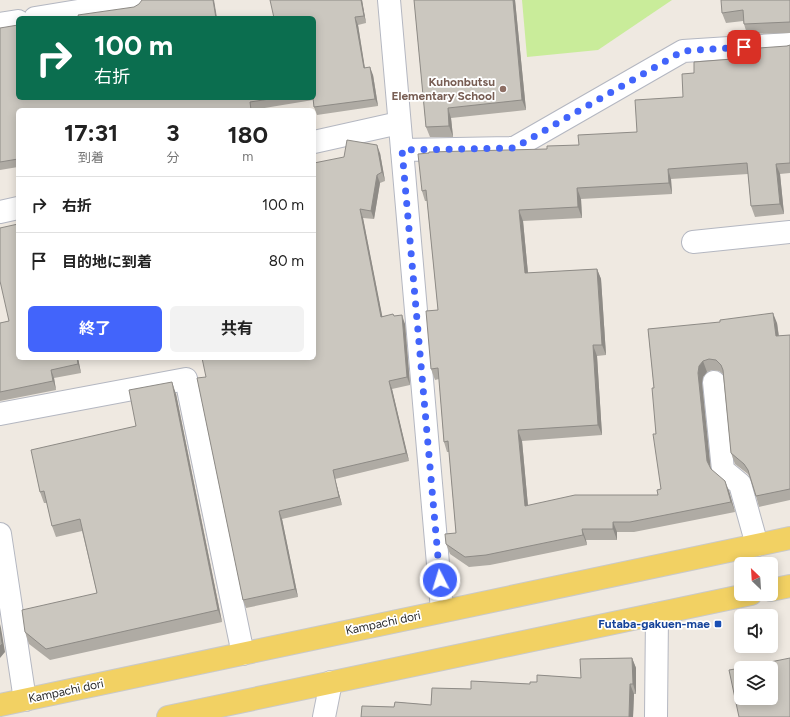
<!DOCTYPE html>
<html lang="ja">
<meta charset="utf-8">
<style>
body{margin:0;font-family:Figtree,"Noto Sans JP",sans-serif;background:#f2f2f2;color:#222;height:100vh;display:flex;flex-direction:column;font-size:15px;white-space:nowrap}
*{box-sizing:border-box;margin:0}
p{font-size:13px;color:#767676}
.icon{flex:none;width:22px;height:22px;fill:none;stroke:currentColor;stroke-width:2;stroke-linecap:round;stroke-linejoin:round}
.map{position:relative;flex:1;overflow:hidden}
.sheet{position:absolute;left:16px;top:108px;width:300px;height:252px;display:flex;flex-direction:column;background:#fff;border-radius:6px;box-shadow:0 2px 10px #0003}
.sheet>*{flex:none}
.guide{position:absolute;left:16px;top:16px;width:300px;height:84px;border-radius:6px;box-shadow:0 2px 10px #0003;background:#0b6e4f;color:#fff;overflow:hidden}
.needle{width:26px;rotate:335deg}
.tools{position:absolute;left:734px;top:557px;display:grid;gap:8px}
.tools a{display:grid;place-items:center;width:44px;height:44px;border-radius:6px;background:#fff;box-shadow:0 2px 10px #0003;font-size:20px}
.pin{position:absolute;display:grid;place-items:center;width:34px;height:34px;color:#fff;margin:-17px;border-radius:8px;box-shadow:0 2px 6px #0006}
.me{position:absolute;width:44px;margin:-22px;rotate:355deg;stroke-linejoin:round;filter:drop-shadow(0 0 3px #0008)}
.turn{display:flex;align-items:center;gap:14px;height:84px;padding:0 12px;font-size:18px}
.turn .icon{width:52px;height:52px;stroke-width:2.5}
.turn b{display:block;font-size:28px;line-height:34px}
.eta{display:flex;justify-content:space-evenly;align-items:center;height:68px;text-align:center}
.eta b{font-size:24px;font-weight:700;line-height:28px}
.action{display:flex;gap:8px;margin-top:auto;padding:8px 12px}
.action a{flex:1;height:46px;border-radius:6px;background:#4264fb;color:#fff;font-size:16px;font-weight:700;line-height:46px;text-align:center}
.action a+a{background:#f2f2f2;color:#222}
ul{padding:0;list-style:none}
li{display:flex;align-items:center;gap:12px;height:56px;padding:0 12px;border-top:1px solid #e0e0e0}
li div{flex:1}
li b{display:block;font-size:15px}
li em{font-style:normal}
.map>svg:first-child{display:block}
.pitch{fill:#c9ec9a}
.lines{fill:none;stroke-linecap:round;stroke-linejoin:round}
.minor-casing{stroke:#b4b7c1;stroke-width:24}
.major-casing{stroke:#c9c9c9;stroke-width:24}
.minor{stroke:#fff;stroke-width:22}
.major{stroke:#f2d163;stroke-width:22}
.wall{fill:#afaba4}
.shaded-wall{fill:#8e8b86}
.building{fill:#cbc7bf;stroke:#8e8b86}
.route{stroke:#4264fb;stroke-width:7;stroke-dasharray:0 12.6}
.education-dot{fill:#8d6e63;stroke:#fff;stroke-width:1.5}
.transit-dot{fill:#1a4fb4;stroke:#fff;stroke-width:1.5}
.labels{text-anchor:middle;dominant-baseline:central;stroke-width:3.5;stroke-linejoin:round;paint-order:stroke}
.education-label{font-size:12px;font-weight:bold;fill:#785e54;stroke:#fff;text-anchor:end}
.street-label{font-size:12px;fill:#2e2e2e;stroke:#fff}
.transit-label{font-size:12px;font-weight:bold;fill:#164399;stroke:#fff;text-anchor:end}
</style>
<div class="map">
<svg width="790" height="717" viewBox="0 0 790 717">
<rect width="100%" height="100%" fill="#efe9e1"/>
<path class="pitch" d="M 522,0 L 672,0 L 598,50 L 527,57 Z"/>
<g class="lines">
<defs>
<g id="minor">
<path d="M 389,0 L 442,610"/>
<path d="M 35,18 L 134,2 L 134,0"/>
<path d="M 0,24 L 18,21"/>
<path d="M 314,142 L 399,123"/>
<path d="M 402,150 L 514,148 L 683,51 L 790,44"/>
<path d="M 0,212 L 18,208"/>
<path d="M 693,242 L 790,232"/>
<path d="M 714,382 L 723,470 L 740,484 L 757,545"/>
<path d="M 0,414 L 186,379 L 243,654"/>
<path d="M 0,534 L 25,700"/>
<path d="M 324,717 L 331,682"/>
<path d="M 656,717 L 657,614"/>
</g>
<g id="major">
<path d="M 771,590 L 790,586"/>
<path d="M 0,705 L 790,538"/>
<path d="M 168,717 L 751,594"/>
</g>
</defs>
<use href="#minor" class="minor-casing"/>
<use href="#major" class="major-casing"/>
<use href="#minor" class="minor"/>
<use href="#major" class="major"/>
</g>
<g class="wall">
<path d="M 270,0 L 362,0 L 366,23 L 358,25 L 365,68 L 373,75 L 378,106 L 317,115 L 314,107 L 313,100 L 252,110 L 18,110 L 18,167 L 0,170 L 0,28 L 18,98 L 314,98 L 314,18 Z"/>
<path d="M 414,0 L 515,0 L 526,110 L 451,118 L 453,137 L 430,137 L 426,127 Z"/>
<path d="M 790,0 L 790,33 L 747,34 L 744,24 L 743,21 L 726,23 L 722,13 Z"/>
<path d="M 790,45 L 790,173 L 780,174 L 784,214 L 755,217 L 751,206 L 748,174 L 671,179 L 672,194 L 581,199 L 582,218 L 523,221 L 528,273 L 597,269 L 601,279 L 606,355 L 597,356 L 602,435 L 522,441 L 528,506 L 658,495 L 661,489 L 656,434 L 654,388 L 648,329 L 777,323 L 779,336 L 790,335 L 790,500 L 759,507 L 756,496 L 750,478 L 748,474 L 735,464 L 731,453 L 723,374 L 719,371 L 712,370 L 707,372 L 703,377 L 702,383 L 710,467 L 729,491 L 735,512 L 634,532 L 617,532 L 617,540 L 586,540 L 587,545 L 490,565 L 469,567 L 450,554 L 446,544 L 456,533 L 449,452 L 447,452 L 444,442 L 439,379 L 435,380 L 431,369 L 438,310 L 427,201 L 425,201 L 422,191 L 547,149 L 579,145 L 637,132 L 683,97 L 694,73 Z"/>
<path d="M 380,153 L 385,181 L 380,183 L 374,219 L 363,218 L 382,316 L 394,316 L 405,324 L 410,385 L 392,389 L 409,461 L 335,479 L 342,505 L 282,519 L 298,597 L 246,608 L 243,600 L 206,377 L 314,163 Z"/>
<path d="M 9,321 L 18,358 L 78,358 L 81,373 L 54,378 L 56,390 L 0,401 L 0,323 Z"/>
<path d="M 176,394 L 222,622 L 50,660 L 29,644 L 25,632 L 97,593 L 82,531 L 56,537 L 52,526 L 47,503 L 44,503 L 40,492 L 136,426 Z"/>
<path d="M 632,658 L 636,668 L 636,694 L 634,694 L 633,717 L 361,717 L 362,706 L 394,707 L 395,702 L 431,705 L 432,688 L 471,689 L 471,681 L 530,684 L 530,682 L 537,682 L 537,675 L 581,678 L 580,659 Z"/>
</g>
<g class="shaded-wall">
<path d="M 213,0 L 214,0 L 217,18 L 216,18 Z"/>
<path d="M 361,0 L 362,0 L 366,23 L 364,16 Z"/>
<path d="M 513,0 L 515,0 L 526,110 L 522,100 Z"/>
<path d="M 355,17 L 358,25 L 366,76 L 364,68 Z"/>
<path d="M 370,67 L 373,75 L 378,106 L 375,99 Z"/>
<path d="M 448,108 L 451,118 L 453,137 L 449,126 Z"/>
<path d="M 377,145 L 380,153 L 385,181 L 382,172 Z"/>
<path d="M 776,164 L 780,174 L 784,214 L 780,204 Z"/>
<path d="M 668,169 L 671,179 L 672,194 L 669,183 Z"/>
<path d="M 377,175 L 380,183 L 374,219 L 371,211 Z"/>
<path d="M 577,188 L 581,199 L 582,218 L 578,207 Z"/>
<path d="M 360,209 L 363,218 L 384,325 L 381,317 Z"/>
<path d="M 519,210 L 523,221 L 529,284 L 525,273 Z"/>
<path d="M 597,269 L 601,279 L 606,355 L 602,345 Z"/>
<path d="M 773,313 L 777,323 L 780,347 L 776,336 Z"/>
<path d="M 402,315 L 405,324 L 410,385 L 407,377 Z"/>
<path d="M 593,345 L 597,356 L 602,435 L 598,425 Z"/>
<path d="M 77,358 L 78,358 L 81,373 L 78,364 Z"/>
<path d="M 703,361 L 707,372 L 703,377 L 702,383 L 711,471 L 707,461 L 698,373 L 699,366 Z"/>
<path d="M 51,370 L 54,378 L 56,390 L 53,381 Z"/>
<path d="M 389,381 L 392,389 L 409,461 L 406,453 Z"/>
<path d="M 172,382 L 176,394 L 222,622 L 218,610 Z"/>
<path d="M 518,430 L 522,441 L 529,517 L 525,506 Z"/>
<path d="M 333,470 L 335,479 L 342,505 L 339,497 Z"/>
<path d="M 725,481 L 729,491 L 735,512 L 731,502 Z"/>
<path d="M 279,511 L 282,519 L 298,597 L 295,589 Z"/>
<path d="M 613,522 L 617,532 L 617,540 L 613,529 Z"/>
<path d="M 582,529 L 586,540 L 587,545 L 583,535 Z"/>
<path d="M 0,624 L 1,628 L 5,652 L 0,658 Z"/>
<path d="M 632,658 L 636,668 L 636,694 L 633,684 Z"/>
<path d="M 630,684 L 634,694 L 633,717 L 629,717 Z"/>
</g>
<g class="building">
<path d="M 142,0 L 213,0 L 216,18 L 79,18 L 78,15 L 134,7 L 139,4 Z"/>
<path d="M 270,0 L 361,0 L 364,16 L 355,17 L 364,68 L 370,67 L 375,99 L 314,107 L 313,98 L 314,98 L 314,18 L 274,18 Z"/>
<path d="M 414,0 L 513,0 L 522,100 L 448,108 L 449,126 L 426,127 Z"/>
<path d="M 721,0 L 790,0 L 790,22 L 744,24 L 743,10 L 722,13 Z"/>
<path d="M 18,25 L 18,98 L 276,98 L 250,102 L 251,110 L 18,110 L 18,159 L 0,162 L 0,28 Z"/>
<path d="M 790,45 L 790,163 L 776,164 L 780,204 L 751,206 L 747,163 L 668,169 L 669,183 L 577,188 L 578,207 L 519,210 L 525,273 L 597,269 L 602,345 L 593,345 L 598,425 L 518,430 L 525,506 L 575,495 L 658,495 L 657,490 L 661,489 L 653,434 L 656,434 L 652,388 L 654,388 L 648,329 L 720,322 L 720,320 L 773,313 L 776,336 L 790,335 L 790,489 L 756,496 L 748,470 L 744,464 L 731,453 L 723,370 L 721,365 L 716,360 L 709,359 L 703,361 L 699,366 L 698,373 L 707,461 L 711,469 L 725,481 L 731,502 L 630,522 L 613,522 L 613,529 L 582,529 L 583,535 L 486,555 L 465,557 L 446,544 L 445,534 L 456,533 L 448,441 L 444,442 L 438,368 L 431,369 L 426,311 L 438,310 L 426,190 L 422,191 L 418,154 L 429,153 L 429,152 L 547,149 L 547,146 L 579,145 L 578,135 L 637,132 L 635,100 L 683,97 L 682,74 L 694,73 L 694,62 L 745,58 L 745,49 L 787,46 Z"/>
<path d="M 347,140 L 377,145 L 382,172 L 377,175 L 371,211 L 360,209 L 381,317 L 393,314 L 394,316 L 402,315 L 407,377 L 389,381 L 406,453 L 333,470 L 339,497 L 279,511 L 295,589 L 243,600 L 197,378 L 206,377 L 202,358 L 314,358 L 314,163 L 344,157 Z"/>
<path d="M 18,224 L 18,358 L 77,358 L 78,364 L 51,370 L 53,381 L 0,392 L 0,323 L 9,321 L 0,281 L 0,228 Z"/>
<path d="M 172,382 L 218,610 L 46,649 L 25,632 L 22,610 L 97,593 L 80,519 L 52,526 L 44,491 L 40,492 L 31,450 L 136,426 L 129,390 Z"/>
<path d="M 0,629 L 2,644 L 0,646 Z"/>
<path d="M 632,658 L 633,684 L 630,684 L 629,717 L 361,717 L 362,706 L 394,707 L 395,702 L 431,705 L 432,688 L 471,689 L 471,681 L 530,684 L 530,682 L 537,682 L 537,675 L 581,678 L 580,659 Z"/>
<path d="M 790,658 L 790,717 L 739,717 L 729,670 L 741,668 L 741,698 L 771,698 L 771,668 L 741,668 Z"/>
</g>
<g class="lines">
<path class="route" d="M 440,580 L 402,150 L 514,148 L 683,51 L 744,47"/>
</g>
<circle class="education-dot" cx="503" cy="89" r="4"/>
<rect class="transit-dot" x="714" y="620" width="8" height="8" rx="2"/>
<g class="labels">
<g class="education-label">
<text x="495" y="82">Kuhonbutsu<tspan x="495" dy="14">Elementary School</tspan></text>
</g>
<g class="street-label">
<text transform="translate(383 623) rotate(-12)">Kampachi dori</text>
<text transform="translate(66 691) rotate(-12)">Kampachi dori</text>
</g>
<g class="transit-label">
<text x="710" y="624">Futaba-gakuen-mae</text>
</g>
</g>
</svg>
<div class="tools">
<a><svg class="needle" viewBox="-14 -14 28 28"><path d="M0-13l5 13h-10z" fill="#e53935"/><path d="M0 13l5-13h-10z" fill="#767676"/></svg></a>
<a><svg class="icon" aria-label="sound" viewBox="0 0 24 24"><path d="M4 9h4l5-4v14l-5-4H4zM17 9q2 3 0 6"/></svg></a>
<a><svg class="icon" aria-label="layers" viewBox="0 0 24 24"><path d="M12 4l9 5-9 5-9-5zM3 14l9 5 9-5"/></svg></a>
</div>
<div class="pin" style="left:744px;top:47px;background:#d93025"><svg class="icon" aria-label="arrive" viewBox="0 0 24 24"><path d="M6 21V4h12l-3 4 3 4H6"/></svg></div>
<svg class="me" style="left:440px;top:580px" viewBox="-20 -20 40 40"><circle r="17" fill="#4264fb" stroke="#fff" stroke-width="3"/><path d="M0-11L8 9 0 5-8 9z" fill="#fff"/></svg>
<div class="guide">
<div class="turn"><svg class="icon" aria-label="right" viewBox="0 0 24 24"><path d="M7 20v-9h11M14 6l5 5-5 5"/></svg><div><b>100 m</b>右折</div></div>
</div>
<section class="sheet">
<div class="eta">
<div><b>17:31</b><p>到着</p></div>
<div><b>3</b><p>分</p></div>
<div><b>180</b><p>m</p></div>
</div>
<ul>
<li><svg class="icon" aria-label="right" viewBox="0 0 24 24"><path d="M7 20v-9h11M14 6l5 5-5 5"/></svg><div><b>右折</b></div><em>100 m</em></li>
<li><svg class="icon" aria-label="arrive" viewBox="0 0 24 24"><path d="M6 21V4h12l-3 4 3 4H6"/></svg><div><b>目的地に到着</b></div><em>80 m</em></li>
</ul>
<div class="action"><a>終了</a><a>共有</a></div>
</section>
</div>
